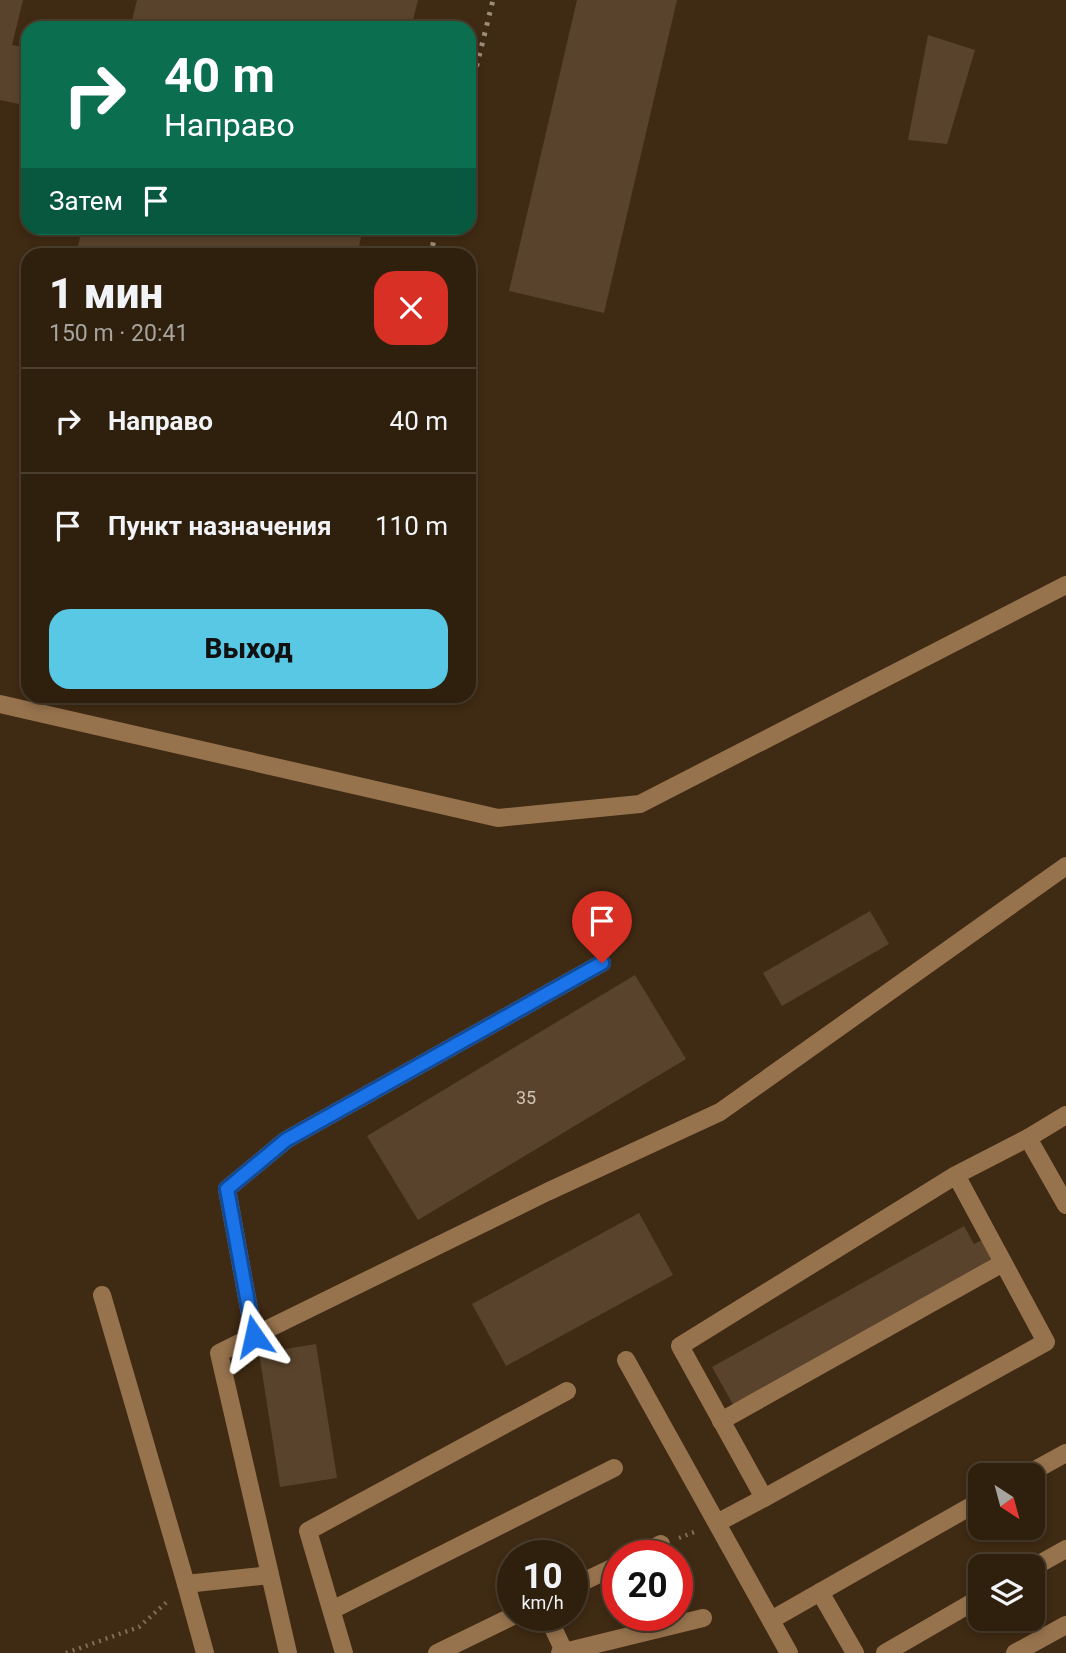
<!DOCTYPE html>
<html lang="ru">
<meta charset="utf-8">
<style>
body{margin:0;font-family:Roboto,sans-serif;background:#372817;color:#f1f3f6;height:100vh;display:flex;flex-direction:column;font-size:26px;white-space:nowrap}
*{box-sizing:border-box;margin:0}
p{font-size:23px;color:#a7a39e}
.icon{flex:none;width:38px;height:38px;fill:none;stroke:currentColor;stroke-width:2;stroke-linecap:round;stroke-linejoin:round}
.map{position:relative;flex:1;overflow:hidden}
.sheet{position:absolute;left:21px;top:248px;width:455px;height:455px;display:flex;flex-direction:column;background:#2f200e;border-radius:21px;box-shadow:0 4px 10px #0003,0 0 0 2px #4a3e2e}
.sheet>*{flex:none}
.guide{position:absolute;left:21px;top:21px;width:455px;height:214px;border-radius:21px;box-shadow:0 4px 10px #0003,0 0 0 2px #4a3e2e;background:#0b6e4f;color:#fff;overflow:hidden}
.needle{width:46px;rotate:144deg}
.controls{position:absolute;left:968px;top:1463px;display:grid;gap:14px}
.controls a{display:grid;place-items:center;width:77px;height:77px;border-radius:14px;background:#2f200e;box-shadow:0 4px 10px #0003,0 0 0 2px #4a3e2e;font-size:35px}
.speed{position:absolute;left:497px;top:1540px;display:flex;gap:14px;font-size:35px;font-weight:700;text-align:center}
.speed>*{display:grid;place-content:center;width:91px;height:91px;border-radius:50%;background:#2f200e;box-shadow:0 4px 10px #0003,0 0 0 2px #4a3e2e;line-height:1}
.speed small{font-size:18px;font-weight:400}
.speed .limit{border:10px solid #d22;background:#fff;color:#111}
.pin{position:absolute;display:grid;place-items:center;width:60px;height:60px;color:#fff;margin:-72px -30px;border-radius:50% 50% 50% 0;rotate:-45deg;box-shadow:0 0 7px #0007}
.pin .icon{rotate:45deg}
.me{position:absolute;width:77px;margin:-38px;rotate:349deg;stroke-linejoin:round;filter:drop-shadow(0 0 5px #0008)}
.turn{display:flex;align-items:center;gap:24px;height:147px;padding:0 28px;font-size:32px}
.turn .icon{width:91px;height:91px;stroke-width:2.5}
.turn b{display:block;font-size:49px;line-height:60px}
.then{display:flex;align-items:center;height:66px;padding:0 28px;background:#0003;gap:14px;font-size:26px}
.round{display:grid;place-items:center;flex:none;width:74px;height:74px;border-radius:21px;background:#372817}
.overview{display:flex;align-items:center;justify-content:space-between;height:119px;padding:0 28px}
h1{font-size:42px;font-weight:800;line-height:52px}
.button{display:flex;gap:14px;margin-top:auto;padding:14px 28px}
.button a{flex:1;height:80px;border-radius:21px;background:#59c8e5;color:#111;font-size:28px;font-weight:800;line-height:80px;text-align:center}
ul{padding:0;list-style:none}
li{display:flex;align-items:center;gap:21px;height:105px;padding:0 28px;border-top:2px solid #4a3e2e}
li div{flex:1}
li b{display:block;font-size:26px}
li em{font-style:normal}
.map>svg:first-child{display:block}
.building{fill:#59432c}
.lines{fill:none;stroke-linecap:round;stroke-linejoin:round}
.path{stroke:#7f6d59;stroke-width:4.5;stroke-dasharray:2 5;stroke-linecap:butt}
.minor{stroke:#97734d;stroke-width:18}
.rail{stroke:#9e8d7b;stroke-width:5;stroke-dasharray:3.5 7;stroke-linecap:butt}
.route-casing{stroke:#114b97;stroke-width:18}
.route{stroke:#1a73e8;stroke-width:12}
.labels{text-anchor:middle;dominant-baseline:central;stroke-width:7;stroke-linejoin:round;paint-order:stroke}
.number-label{font-size:18px;fill:#d2c2b3}
</style>
<div class="map">
<svg width="1066" height="1653" viewBox="0 0 1066 1653">
<rect width="100%" height="100%" fill="#3f2a13"/>
<g class="building">
<path d="M 0,0 L 23,0 L 12,45 L 28,48 L 28,106 L 0,100 Z"/>
<path d="M 137,0 L 418,0 L 411,28 L 130,28 Z"/>
<path d="M 577,0 L 677,0 L 604,313 L 509,291 Z"/>
<path d="M 928,35 L 975,50 L 947,144 L 908,140 Z"/>
<path d="M 82,228 L 363,228 L 357,256 L 76,256 Z"/>
<path d="M 870,911 L 889,944 L 782,1006 L 763,973 Z"/>
<path d="M 635,975 L 686,1059 L 418,1220 L 367,1136 Z"/>
<path d="M 639,1213 L 673,1275 L 506,1366 L 472,1304 Z"/>
<path d="M 964,1226 L 974,1244 L 982,1240 L 994,1263 L 735,1408 L 712,1367 Z"/>
<path d="M 316,1344 L 337,1478 L 280,1487 L 259,1353 Z"/>
</g>
<g class="lines">
<g class="path">
<path d="M 679,1538 L 697,1531"/>
<path d="M 66,1653 L 139,1627 L 169,1600"/>
</g>
<g class="minor">
<path d="M 0,704 L 498,818 L 640,804 L 1066,585"/>
<path d="M 1066,1115 L 1028,1138 L 1066,1205"/>
<path d="M 956,1175 L 1046,1342 L 764,1498 L 680,1346 L 956,1175 L 1028,1138"/>
<path d="M 102,1295 L 186,1584 L 270,1575"/>
<path d="M 254,1336 L 227,1189 L 286,1140 L 602,963"/>
<path d="M 626,1360 L 789,1653"/>
<path d="M 721,1421 L 1003,1263"/>
<path d="M 1026,1475 L 1066,1453"/>
<path d="M 717,1523 L 764,1498"/>
<path d="M 638,1556 L 661,1544"/>
<path d="M 1032,1568 L 1066,1549"/>
<path d="M 186,1584 L 205,1653"/>
<path d="M 572,1587 L 618,1565"/>
<path d="M 820,1592 L 855,1653"/>
<path d="M 332,1610 L 614,1468"/>
<path d="M 547,1615 L 564,1651"/>
<path d="M 771,1620 L 980,1501"/>
<path d="M 288,1653 L 219,1353 L 547,1192 L 720,1112 L 1066,866"/>
<path d="M 344,1653 L 308,1531 L 567,1391"/>
<path d="M 437,1653 L 515,1615"/>
<path d="M 560,1653 L 703,1618"/>
<path d="M 885,1653 L 980,1598"/>
<path d="M 1015,1653 L 1066,1625"/>
</g>
<g class="rail">
<path d="M 469,97 L 493,0"/>
<path d="M 430,256 L 437,228"/>
</g>
</g>
<g class="lines">
<defs>
<path id="route" d="M 254,1336 L 227,1189 L 286,1140 L 602,963"/>
</defs>
<use href="#route" class="route-casing"/>
<use href="#route" class="route"/>
</g>
<g class="labels">
<g class="number-label">
<text x="526" y="1097">35</text>
</g>
</g>
</svg>
<div class="controls">
<a><svg class="needle" viewBox="-14 -14 28 28"><path d="M0-13l5 13h-10z" fill="#e53935"/><path d="M0 13l5-13h-10z" fill="#a7a39e"/></svg></a>
<a><svg class="icon" aria-label="layers" viewBox="0 0 24 24"><path d="M12 4l9 5-9 5-9-5zM3 14l9 5 9-5"/></svg></a>
</div>
<div class="speed"><div>10<small>km/h</small></div><div class="limit">20</div></div>
<div class="pin" style="left:602px;top:963px;background:#d93025"><svg class="icon" aria-label="arrive" viewBox="0 0 24 24"><path d="M6 21V4h12l-3 4 3 4H6"/></svg></div>
<svg class="me" style="left:254px;top:1336px" viewBox="-20 -20 40 40"><path d="M0-17L14 15 0 8-14 15z" fill="#1a73e8" stroke="#fff" stroke-width="4"/></svg>
<div class="guide">
<div class="turn"><svg class="icon" aria-label="right" viewBox="0 0 24 24"><path d="M7 20v-9h11M14 6l5 5-5 5"/></svg><div><b>40 m</b>Направо</div></div>
<div class="then">Затем<svg class="icon" aria-label="arrive" viewBox="0 0 24 24"><path d="M6 21V4h12l-3 4 3 4H6"/></svg></div>
</div>
<section class="sheet">
<div class="overview"><div><h1>1 мин</h1><p>150 m · 20:41</p></div><a class="round" style="background:#d93025;color:#fff"><svg class="icon" aria-label="close" viewBox="0 0 24 24"><path d="M6 6l12 12M18 6L6 18"/></svg></a></div>
<ul>
<li><svg class="icon" aria-label="right" viewBox="0 0 24 24"><path d="M7 20v-9h11M14 6l5 5-5 5"/></svg><div><b>Направо</b></div><em>40 m</em></li>
<li><svg class="icon" aria-label="arrive" viewBox="0 0 24 24"><path d="M6 21V4h12l-3 4 3 4H6"/></svg><div><b>Пункт назначения</b></div><em>110 m</em></li>
</ul>
<div class="button"><a>Выход</a></div>
</section>
</div>
